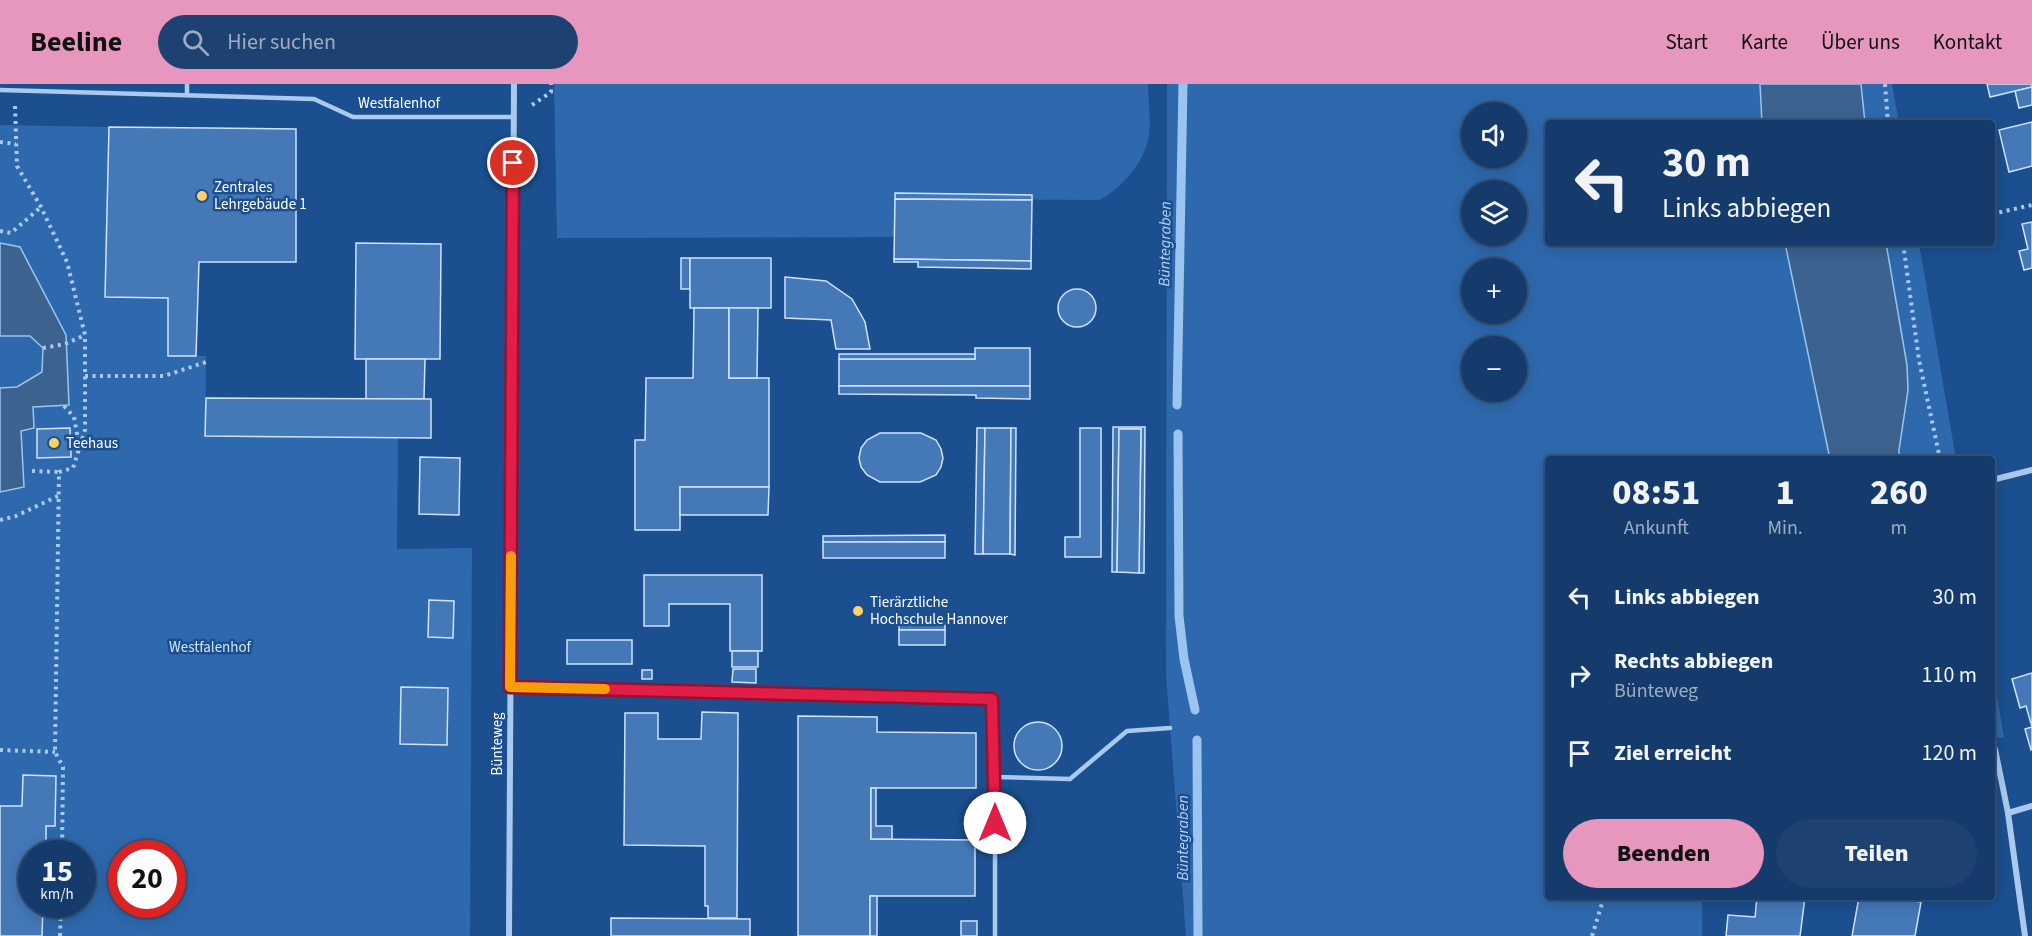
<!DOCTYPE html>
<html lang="de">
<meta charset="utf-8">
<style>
body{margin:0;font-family:"Source Sans 3",sans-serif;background:#1d4271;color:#f1f3f6;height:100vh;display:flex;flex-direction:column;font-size:22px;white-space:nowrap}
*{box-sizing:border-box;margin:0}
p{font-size:20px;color:#9dadc1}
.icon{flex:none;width:33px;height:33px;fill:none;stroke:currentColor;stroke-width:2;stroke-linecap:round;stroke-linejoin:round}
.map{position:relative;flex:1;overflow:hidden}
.details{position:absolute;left:1545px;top:372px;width:450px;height:444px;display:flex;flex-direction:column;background:#143b6b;border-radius:6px;box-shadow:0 3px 15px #0003,0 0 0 2px #33557e}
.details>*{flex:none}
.guide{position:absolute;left:1545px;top:36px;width:450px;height:126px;border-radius:6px;box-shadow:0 3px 15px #0003,0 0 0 2px #33557e;background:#143b6b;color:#f1f3f6;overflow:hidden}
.tools{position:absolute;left:1461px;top:18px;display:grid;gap:12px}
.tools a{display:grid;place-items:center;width:66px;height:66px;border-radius:50%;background:#143b6b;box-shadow:0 3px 15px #0003,0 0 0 2px #33557e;font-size:30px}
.speed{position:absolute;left:18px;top:756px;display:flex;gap:12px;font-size:30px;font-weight:700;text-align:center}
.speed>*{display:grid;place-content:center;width:78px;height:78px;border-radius:50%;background:#143b6b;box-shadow:0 3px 15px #0003,0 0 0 2px #33557e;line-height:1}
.speed small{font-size:15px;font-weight:400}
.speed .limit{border:9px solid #d22;background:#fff;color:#111}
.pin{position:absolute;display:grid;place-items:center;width:51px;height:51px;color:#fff;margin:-26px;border:3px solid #fff;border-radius:50%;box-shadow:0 2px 6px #0007}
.me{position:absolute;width:66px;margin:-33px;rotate:0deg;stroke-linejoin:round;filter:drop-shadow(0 0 4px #0008)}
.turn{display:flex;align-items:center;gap:21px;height:126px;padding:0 18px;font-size:27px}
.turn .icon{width:78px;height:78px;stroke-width:2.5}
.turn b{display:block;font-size:42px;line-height:51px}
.eta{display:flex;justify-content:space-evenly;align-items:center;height:102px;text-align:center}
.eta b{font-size:36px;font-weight:800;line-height:42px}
.action{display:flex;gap:12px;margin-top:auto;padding:12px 18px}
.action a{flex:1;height:69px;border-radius:36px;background:#e797bd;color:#111;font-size:24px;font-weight:800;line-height:69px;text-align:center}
.action a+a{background:#1d4271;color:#f1f3f6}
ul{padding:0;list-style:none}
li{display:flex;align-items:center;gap:18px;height:78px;padding:0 18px}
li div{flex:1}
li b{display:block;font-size:22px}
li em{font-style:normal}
header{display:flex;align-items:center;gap:36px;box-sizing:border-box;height:84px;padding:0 30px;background:#e797bd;color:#111}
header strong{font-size:28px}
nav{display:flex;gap:33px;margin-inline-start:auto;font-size:21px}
.search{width:420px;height:54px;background:#1d4271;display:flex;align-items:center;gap:15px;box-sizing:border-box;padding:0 21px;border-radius:33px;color:#9dadc1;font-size:22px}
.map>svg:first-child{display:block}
.green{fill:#2e69ad;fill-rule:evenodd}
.water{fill:#3c6290;stroke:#9cc4f0;stroke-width:1.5}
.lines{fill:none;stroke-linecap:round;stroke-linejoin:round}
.stream{stroke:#9cc4f0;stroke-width:9}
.building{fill:#4478b7;stroke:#cfe3fa;stroke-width:1.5}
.path{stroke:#a9c9ee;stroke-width:4;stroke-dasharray:3 4.5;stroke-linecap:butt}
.lane{stroke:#a9c9ee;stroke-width:4.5}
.street{stroke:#a9c9ee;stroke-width:6}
.route-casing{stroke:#92132f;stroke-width:15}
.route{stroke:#e11d48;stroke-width:10}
.slow{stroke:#f59e0b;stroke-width:10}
.poi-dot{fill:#ffd166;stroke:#1b4f8f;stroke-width:2}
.labels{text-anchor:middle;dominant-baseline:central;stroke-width:5;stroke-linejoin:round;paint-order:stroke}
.street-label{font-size:15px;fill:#fff;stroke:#1b4f8f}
.poi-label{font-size:15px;fill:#fff;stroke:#1b4f8f;text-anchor:start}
.park-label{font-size:15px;fill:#cfe3fa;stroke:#1b4f8f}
.water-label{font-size:16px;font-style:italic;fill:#b5d3f5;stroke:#1b4f8f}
</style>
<header>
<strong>Beeline</strong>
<div class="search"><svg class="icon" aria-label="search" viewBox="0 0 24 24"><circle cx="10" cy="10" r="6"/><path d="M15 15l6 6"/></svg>Hier suchen</div>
<nav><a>Start</a><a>Karte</a><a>Über uns</a><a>Kontakt</a></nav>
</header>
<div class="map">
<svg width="2032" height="852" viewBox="0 0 2032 852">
<rect width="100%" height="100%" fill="#1b4f8f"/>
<g class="green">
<path d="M 554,0 L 1148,0 C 1148,16 1152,41 1148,56 C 1143,80 1121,104 1100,116 L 895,115 L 894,153 L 557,154 Z"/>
<path d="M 1167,0 L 1892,0 L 1899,39 L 1548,39 L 1548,159 L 1919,159 L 1956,375 L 1548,375 L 1548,813 L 1702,813 L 1702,852 L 1186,852 L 1166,591 ZM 1472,28 L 1516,28 L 1516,74 L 1472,74 ZM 1472,106 L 1516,106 L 1516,152 L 1472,152 ZM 1472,184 L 1516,184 L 1516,230 L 1472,230 ZM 1472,262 L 1516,262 L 1516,308 L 1472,308 Z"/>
<path d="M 0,41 L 109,43 L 105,213 L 168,214 L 168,272 L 206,272 L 205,352 L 398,353 L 397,465 L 472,464 L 470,852 L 0,852 ZM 32,770 L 82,770 L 82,820 L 32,820 ZM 122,770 L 172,770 L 172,820 L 122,820 Z"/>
<path d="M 1992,583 L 2004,654 L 1992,653 Z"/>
</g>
<g class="water">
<path d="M 1760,0 L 1861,0 L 1865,39 L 1762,39 Z"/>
<path d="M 0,159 L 20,163 L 66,251 L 69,321 L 33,323 L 34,344 L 21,347 L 24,403 L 0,408 L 0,304 L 17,303 L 42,288 L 43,264 L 30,252 L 0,252 Z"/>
<path d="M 1785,159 L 1886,159 L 1907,281 L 1908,306 L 1899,366 L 1899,371 L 1902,375 L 1830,375 Z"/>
</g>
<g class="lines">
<g class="stream">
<path d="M 1177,321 L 1183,0"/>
<path d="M 1178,350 L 1179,532 L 1184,575 L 1195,626"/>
<path d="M 1197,656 L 1198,852"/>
</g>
</g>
<g class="building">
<path d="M 1987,0 L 2032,0 L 2032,3 L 1990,13 Z"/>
<path d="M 2032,3 L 2032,21 L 2019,24 L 2015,7 Z"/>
<path d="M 2032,38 L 2032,82 L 2009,88 L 1999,46 Z"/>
<path d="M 109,43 L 296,45 L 296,178 L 199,178 L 196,272 L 168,272 L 168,214 L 105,213 Z"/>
<path d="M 895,109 L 1032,111 L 1032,116 L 895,115 Z"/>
<path d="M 895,115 L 1032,116 L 1031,177 L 894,175 Z"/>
<path d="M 2032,138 L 2032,184 L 2024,186 L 2019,167 L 2028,165 L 2022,140 Z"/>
<path d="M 356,159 L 441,160 L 440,275 L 355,275 Z"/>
<rect x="681" y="174" width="9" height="31"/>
<rect x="690" y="174" width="81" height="50"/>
<path d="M 894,175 L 1031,177 L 1031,185 L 918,183 L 918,178 L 894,178 Z"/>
<path d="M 785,193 L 826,197 L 852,215 L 865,238 L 870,265 L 836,265 L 831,236 L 785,234 Z"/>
<circle cx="1077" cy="224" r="19"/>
<path d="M 694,224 L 729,224 L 729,294 L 769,294 L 769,403 L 680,403 L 680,446 L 635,446 L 635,356 L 645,356 L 646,294 L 693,294 Z"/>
<path d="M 729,224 L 758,224 L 757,294 L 729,294 Z"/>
<path d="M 975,264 L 1030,264 L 1030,302 L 839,302 L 839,275 L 975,275 Z"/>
<rect x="839" y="270" width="136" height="5"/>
<path d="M 366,275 L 425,275 L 424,315 L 366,315 Z"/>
<path d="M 839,302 L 1030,302 L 1030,315 L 976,314 L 976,311 L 839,310 Z"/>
<path d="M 206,314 L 431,315 L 431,354 L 205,352 Z"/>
<path d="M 1113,343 L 1145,343 L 1144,489 L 1139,489 L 1141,345 L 1119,345 L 1117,488 L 1112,488 Z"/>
<path d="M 70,344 L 71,373 L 37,374 L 37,345 Z"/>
<path d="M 977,344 L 985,344 L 983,470 L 975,470 Z"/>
<path d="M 985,344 L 1011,344 L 1010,470 L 983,470 Z"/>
<path d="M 1011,344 L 1016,344 L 1015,471 L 1010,470 Z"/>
<path d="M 1080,344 L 1101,344 L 1101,473 L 1065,473 L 1065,453 L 1080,453 Z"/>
<path d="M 1119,345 L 1141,345 L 1139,489 L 1117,488 Z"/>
<path d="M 880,349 L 921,349 L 936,356 L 941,365 L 943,374 L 941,383 L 936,391 L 920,398 L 880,398 L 867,391 L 861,383 L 859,374 L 861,364 L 867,356 Z"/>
<path d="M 420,373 L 460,374 L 459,431 L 419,430 Z"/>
<path d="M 680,403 L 769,403 L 768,431 L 680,431 Z"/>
<path d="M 945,451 L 945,458 L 823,458 L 823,452 Z"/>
<rect x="823" y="458" width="122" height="16"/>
<path d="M 644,491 L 762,491 L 762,567 L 730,567 L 730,520 L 669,520 L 669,542 L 644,542 Z"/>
<path d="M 429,516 L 454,517 L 453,554 L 428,553 Z"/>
<rect x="899" y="539" width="46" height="7"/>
<rect x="899" y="546" width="46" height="15"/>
<rect x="567" y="556" width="65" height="24"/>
<rect x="732" y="567" width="26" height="16"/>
<path d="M 733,585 L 756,585 L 756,599 L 732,598 Z"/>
<rect x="642" y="586" width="10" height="9"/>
<path d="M 2032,589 L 2032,665 L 2031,666 L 2025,645 L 2032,643 L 2026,622 L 2020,624 L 2012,595 Z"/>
<path d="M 401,603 L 448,604 L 447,661 L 400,660 Z"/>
<path d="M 702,628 L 738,629 L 737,834 L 708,834 L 708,822 L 705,822 L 705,762 L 624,761 L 625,629 L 658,629 L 658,655 L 701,655 Z"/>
<path d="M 798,632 L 877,633 L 877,648 L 976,649 L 976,704 L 871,704 L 871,755 L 975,756 L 975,812 L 870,812 L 870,852 L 798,852 Z"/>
<circle cx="1038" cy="662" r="24"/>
<path d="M 23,691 L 56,692 L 55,742 L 46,742 L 46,764 L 54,765 L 54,770 L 32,770 L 32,820 L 43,820 L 42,852 L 0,852 L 0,722 L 22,722 Z"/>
<path d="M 871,704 L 876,704 L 876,742 L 892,742 L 892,755 L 871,755 Z"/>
<rect x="870" y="812" width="7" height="40"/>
<path d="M 1757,813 L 1805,813 L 1800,852 L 1726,852 L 1728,831 L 1755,833 Z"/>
<path d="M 1859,813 L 1892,813 L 1921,818 L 1915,852 L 1852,852 Z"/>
<path d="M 611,834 L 750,835 L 750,852 L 611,852 Z"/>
<rect x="961" y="837" width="16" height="15"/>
</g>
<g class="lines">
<g class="path">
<path d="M 1885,0 L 1888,39"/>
<path d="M 532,21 L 551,8 L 551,0"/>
<path d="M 15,22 L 17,82 L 41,123 L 67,178 L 85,251 L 85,346 L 73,384 L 59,388 L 55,668 L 63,683 L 62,770"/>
<path d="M 0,58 L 16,60"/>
<path d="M 1992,130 L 2032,121"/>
<path d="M 0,147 L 11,149 L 41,123"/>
<path d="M 1903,159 L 1919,276 L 1940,375"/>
<path d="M 43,264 L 65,260 L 85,251"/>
<path d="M 85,292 L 164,292 L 206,278"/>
<path d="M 64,322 L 74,333 L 79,361"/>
<path d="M 32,387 L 59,388"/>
<path d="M 0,436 L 16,432 L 58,412"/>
<path d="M 0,666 L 55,668"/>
<path d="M 60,852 L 61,820"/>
<path d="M 1592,852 L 1604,813"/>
</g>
<g class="lane">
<path d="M 187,0 L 187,11"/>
<path d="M 0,6 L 314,15 L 353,33 L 514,33"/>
<path d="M 510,603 L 992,615 L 995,693 L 1070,695 L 1127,647 L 1170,644"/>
<path d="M 995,693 L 995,852"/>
</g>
<g class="street">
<path d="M 1992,396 L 2032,386"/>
<path d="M 1995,665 L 2008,729"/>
<path d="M 509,852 L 514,0"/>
<path d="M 2025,852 L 2008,729 L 2032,722"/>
</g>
</g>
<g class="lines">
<defs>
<path id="route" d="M 513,79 L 510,603 L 992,615 L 995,739"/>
</defs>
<use href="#route" class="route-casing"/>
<use href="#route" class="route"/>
<path class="slow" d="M 511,472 L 510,603 L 605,605"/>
</g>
<g class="poi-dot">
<circle cx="202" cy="112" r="6"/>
<circle cx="54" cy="359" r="6"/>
<circle cx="858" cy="527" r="6"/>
</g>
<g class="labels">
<g class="street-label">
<text x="399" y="19">Westfalenhof</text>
<text transform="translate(497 660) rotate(-90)">Bünteweg</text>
</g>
<g class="poi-label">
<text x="214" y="103">Zentrales<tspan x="214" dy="17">Lehrgebäude 1</tspan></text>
<text x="66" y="359">Teehaus</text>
<text x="870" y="518">Tierärztliche<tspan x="870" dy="17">Hochschule Hannover</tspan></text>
</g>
<g class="park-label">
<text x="210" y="563">Westfalenhof</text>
</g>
<g class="water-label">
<text transform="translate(1165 160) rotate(-89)">Büntegraben</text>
<text transform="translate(1183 754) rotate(-90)">Büntegraben</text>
</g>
</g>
</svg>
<div class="tools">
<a><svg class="icon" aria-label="sound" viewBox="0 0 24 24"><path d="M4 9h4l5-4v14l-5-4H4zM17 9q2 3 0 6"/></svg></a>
<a><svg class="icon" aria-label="layers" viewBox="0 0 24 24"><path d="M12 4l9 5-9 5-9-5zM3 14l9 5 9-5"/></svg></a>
<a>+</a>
<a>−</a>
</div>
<div class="speed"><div>15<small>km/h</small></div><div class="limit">20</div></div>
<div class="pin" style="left:513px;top:79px;background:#d93025"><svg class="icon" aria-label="arrive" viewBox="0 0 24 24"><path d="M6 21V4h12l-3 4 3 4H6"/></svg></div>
<svg class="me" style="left:995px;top:739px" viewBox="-20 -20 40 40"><circle r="19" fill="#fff"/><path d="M0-13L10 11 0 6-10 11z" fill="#e11d48"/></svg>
<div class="guide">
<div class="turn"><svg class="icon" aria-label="left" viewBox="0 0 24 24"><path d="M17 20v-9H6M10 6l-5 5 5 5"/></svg><div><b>30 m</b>Links abbiegen</div></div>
</div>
<section class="details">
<div class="eta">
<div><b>08:51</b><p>Ankunft</p></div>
<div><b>1</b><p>Min.</p></div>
<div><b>260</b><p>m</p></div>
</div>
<ul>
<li><svg class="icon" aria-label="left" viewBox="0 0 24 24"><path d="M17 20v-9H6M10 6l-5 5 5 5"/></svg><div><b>Links abbiegen</b></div><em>30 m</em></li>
<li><svg class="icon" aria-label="right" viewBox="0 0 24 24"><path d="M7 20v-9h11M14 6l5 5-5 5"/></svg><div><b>Rechts abbiegen</b><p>Bünteweg</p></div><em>110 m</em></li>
<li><svg class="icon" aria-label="arrive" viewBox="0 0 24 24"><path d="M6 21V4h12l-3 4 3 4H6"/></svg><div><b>Ziel erreicht</b></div><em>120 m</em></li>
</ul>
<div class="action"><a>Beenden</a><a>Teilen</a></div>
</section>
</div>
